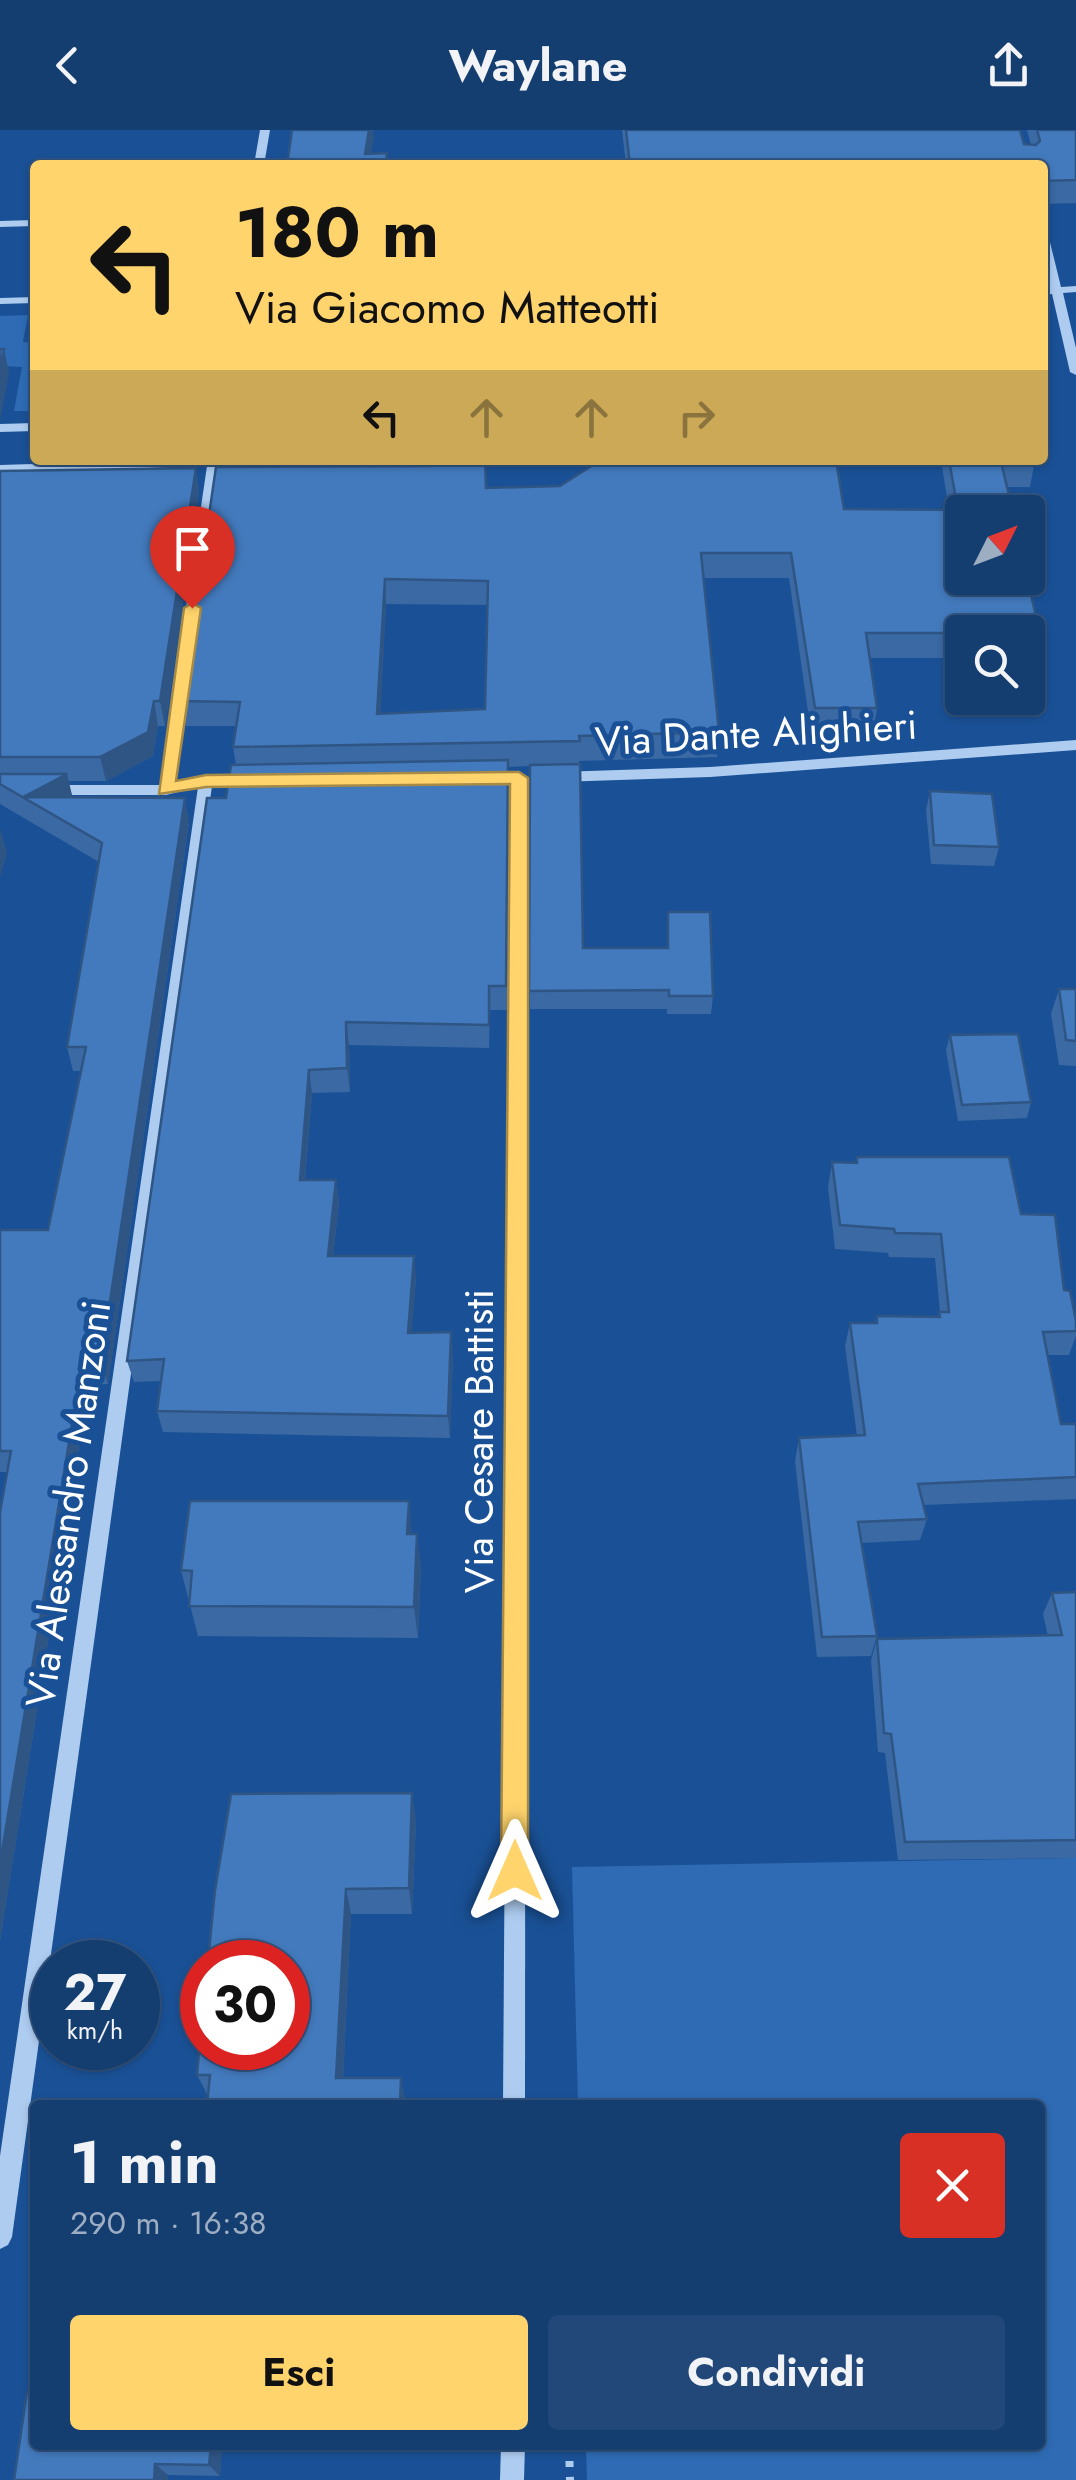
<!DOCTYPE html>
<html lang="it">
<meta charset="utf-8">
<style>
body{margin:0;font-family:Jost,sans-serif;background:#214878;color:#f1f3f6;height:100vh;display:flex;flex-direction:column;font-size:38px;white-space:nowrap}
*{box-sizing:border-box;margin:0}
p{font-size:32px;color:#9daec3}
.icon{flex:none;width:55px;height:55px;fill:none;stroke:currentColor;stroke-width:2;stroke-linecap:round;stroke-linejoin:round}
.map{position:relative;flex:1;overflow:hidden}
.panel{position:absolute;left:30px;top:1970px;width:1015px;height:350px;display:flex;flex-direction:column;background:#143d70;border-radius:10px;box-shadow:0 2px 8px #0004,0 0 0 2px #335683}
.panel>*{flex:none}
.banner{position:absolute;left:30px;top:30px;width:1018px;height:305px;border-radius:10px;box-shadow:0 2px 8px #0004,0 0 0 2px #335683;background:#ffd46c;color:#111;overflow:hidden}
.needle{width:65px;rotate:48deg}
.buttons{position:absolute;left:945px;top:365px;display:grid;gap:20px}
.buttons a{display:grid;place-items:center;width:100px;height:100px;border-radius:10px;background:#143d70;box-shadow:0 2px 8px #0004,0 0 0 2px #335683;font-size:50px}
.speed{position:absolute;left:30px;top:1810px;display:flex;gap:20px;font-size:50px;font-weight:700;text-align:center}
.speed>*{display:grid;place-content:center;width:130px;height:130px;border-radius:50%;background:#143d70;box-shadow:0 2px 8px #0004,0 0 0 2px #335683;line-height:1}
.speed small{font-size:25px;font-weight:400}
.speed .limit{border:15px solid #d22;background:#fff;color:#111}
.pin{position:absolute;display:grid;place-items:center;width:85px;height:85px;color:#fff;margin:-102px -42px;border-radius:50% 50% 50% 0;rotate:-45deg;box-shadow:0 0 10px #0007}
.pin .icon{rotate:45deg}
.me{position:absolute;width:110px;margin:-55px;rotate:0deg;stroke-linejoin:round;filter:drop-shadow(0 0 8px #0008)}
.turn{display:flex;align-items:center;gap:35px;height:210px;padding:0 40px;font-size:45px}
.turn .icon{width:130px;height:130px;stroke-width:2.5}
.turn b{display:block;font-size:70px;line-height:85px}
.lanes{display:flex;align-items:center;height:95px;padding:0 40px;background:#0003;justify-content:center;gap:50px;direction:ltr}
.lanes .off{opacity:.35}
.round{display:grid;place-items:center;flex:none;width:105px;height:105px;border-radius:10px;background:#214878}
.head{display:flex;align-items:center;justify-content:space-between;height:170px;padding:0 40px}
h1{font-size:60px;font-weight:700;line-height:75px}
.button{display:flex;gap:20px;margin-top:auto;padding:20px 40px}
.button a{flex:1;height:115px;border-radius:10px;background:#ffd46c;color:#111;font-size:40px;font-weight:700;line-height:115px;text-align:center}
.button a+a{background:#214878;color:#f1f3f6}
header{display:flex;justify-content:space-between;align-items:center;height:130px;padding:0 40px;background:#143d70;font-size:45px;font-weight:700}
.map>svg:first-child{display:block}
.green{fill:#2e6bb4}
.lines{fill:none;stroke-linecap:round;stroke-linejoin:round}
.path{stroke:#adccf0;stroke-width:8;stroke-dasharray:6 10;stroke-linecap:butt}
.minor{fill:#adccf0;fill-rule:evenodd}
.wall{fill:#3a69a3;fill-rule:evenodd}
.shaded-wall{fill:#2f5584}
.building{fill:#437abd;stroke:#2f5584;stroke-width:2.5;fill-rule:evenodd}
.route{fill:#ffd46c;stroke:#a68a46;stroke-width:2.5}
.labels{text-anchor:middle;dominant-baseline:central;stroke-width:10;stroke-linejoin:round;paint-order:stroke}
.street-label{font-size:40px;fill:#fff;stroke:#1a5196}
</style>
<header><svg class="icon" aria-label="back" viewBox="0 0 24 24"><path d="M15 5l-7 7 7 7"/></svg>Waylane<svg class="icon" aria-label="share" viewBox="0 0 24 24"><path d="M12 15V3M7 8l5-5 5 5M5 13v7h14v-7"/></svg></header>
<div class="map">
<svg width="1076" height="2350" viewBox="0 0 1076 2350">
<rect width="100%" height="100%" fill="#1a5196"/>
<g class="green">
<path d="M 28,185 L 23,212 L 35,213 L 35,281 L 14,281 L 22,237 L 0,236 L 0,186 Z"/>
<path d="M 1076,1728 L 1076,2350 L 587,2350 L 586,2315 L 1040,2315 L 1040,1975 L 578,1975 L 572,1737 Z"/>
</g>
<g class="lines">
<path class="path" d="M 569,2315 L 570,2350"/>
<g class="minor">
<path d="M 260,0 L 270,0 L 264,35 L 254,35 Z"/>
<path d="M 35,90 L 35,96 L 0,97 L 0,91 Z"/>
<path d="M 1042,97 L 1047,100 L 1061,157 L 1076,156 L 1076,162 L 1063,163 L 1076,218 L 1076,245 L 1070,242 L 1052,164 L 1042,165 L 1042,159 L 1050,158 L 1042,125 Z"/>
<path d="M 35,167 L 35,173 L 0,174 L 0,168 Z"/>
<path d="M 35,293 L 35,301 L 0,302 L 0,294 Z"/>
<path d="M 163,330 L 220,330 L 174,654 C 196,649 240,638 259,651 L 252,656 L 212,656 L 12,2107 L 8,2115 L 0,2119 L 0,2026 L 198,657 L 166,665 L 0,665 L 0,655 L 160,655 L 207,336 L 0,343 L 0,335 Z"/>
<path d="M 1076,610 L 1076,620 L 710,647 L 558,652 L 551,647 L 558,642 L 710,637 Z"/>
<path d="M 519,643 L 526,648 L 525,1975 L 503,1975 L 512,648 Z"/>
<path d="M 501,2315 L 525,2315 L 524,2350 L 500,2350 Z"/>
</g>
</g>
<g class="wall">
<path d="M 622,0 L 1020,0 L 1024,14 L 1031,15 L 1027,0 L 1076,0 L 1076,73 L 1042,74 L 1042,35 L 626,35 Z"/>
<path d="M 590,330 L 836,330 L 844,379 L 949,380 L 941,330 L 1035,330 L 1030,357 L 1007,357 L 1040,503 L 1034,528 L 1028,528 L 1028,502 L 962,502 L 962,528 L 870,528 L 877,578 L 873,603 L 811,603 L 789,448 L 704,448 L 719,602 L 717,627 L 579,631 L 579,634 L 583,818 L 667,818 L 668,782 L 713,866 L 711,884 L 667,884 L 667,879 L 530,879 L 530,636 L 508,637 L 507,880 L 490,880 L 489,918 L 349,915 L 350,962 L 312,963 L 305,1050 L 336,1050 L 339,1072 L 333,1126 L 416,1148 L 411,1203 L 453,1223 L 450,1308 L 163,1302 L 157,1281 L 161,1251 L 134,1252 L 127,1231 L 226,668 L 236,635 L 233,617 L 236,596 L 186,596 L 182,571 L 486,358 L 560,356 L 591,337 ZM 386,474 L 487,475 L 485,579 L 380,584 Z"/>
<path d="M 196,338 L 199,362 L 165,596 L 158,596 L 153,626 L 106,651 L 68,651 L 72,667 L 189,692 L 108,1254 L 89,1255 L 0,1811 L 0,1382 L 7,1342 L 0,1342 L 0,1100 L 48,1100 L 81,941 L 73,941 L 67,917 L 99,732 L 0,674 L 0,341 Z"/>
<path d="M 930,661 L 999,717 L 994,736 L 931,734 L 926,680 Z"/>
<path d="M 1059,859 L 1076,859 L 1076,936 L 1059,935 L 1051,884 Z"/>
<path d="M 950,905 L 1031,972 L 1027,988 L 958,991 L 946,920 Z"/>
<path d="M 857,1027 L 1021,1084 L 1064,1160 L 1076,1191 L 1076,1206 L 1069,1225 L 1048,1225 L 1061,1294 L 1076,1294 L 1076,1369 L 923,1375 L 927,1389 L 920,1410 L 861,1413 L 877,1506 L 871,1526 L 817,1527 L 795,1331 L 799,1308 L 857,1306 L 845,1216 L 850,1193 L 875,1193 L 877,1186 L 938,1187 L 940,1182 L 935,1128 L 889,1127 L 888,1123 L 835,1119 L 828,1057 L 832,1032 L 855,1033 Z"/>
<path d="M 412,1404 L 421,1436 L 418,1508 L 198,1506 L 181,1440 Z"/>
<path d="M 1076,1462 L 1076,1728 L 898,1730 L 885,1623 L 878,1622 L 871,1530 L 877,1509 L 1048,1506 L 1043,1484 L 1052,1463 Z"/>
<path d="M 231,1664 L 416,1690 L 412,1784 L 351,1784 L 343,1948 L 405,1969 L 405,1975 L 207,1975 L 208,1966 L 197,1945 Z"/>
<path d="M 222,2315 L 220,2346 L 168,2345 L 168,2350 L 14,2350 Z"/>
<path d="M 274,2315 L 420,2315 L 420,2320 Z"/>
</g>
<g class="shaded-wall">
<path d="M 369,0 L 373,0 L 374,7 L 369,35 L 365,24 Z"/>
<path d="M 4,219 L 9,243 L 0,291 L 0,240 Z"/>
<path d="M 196,338 L 199,362 L 165,596 L 160,571 Z"/>
<path d="M 385,449 L 386,474 L 379,609 L 377,584 Z"/>
<path d="M 154,571 L 158,596 L 153,626 L 106,651 L 100,627 Z"/>
<path d="M 67,644 L 73,669 L 23,667 Z"/>
<path d="M 185,668 L 189,692 L 108,1254 L 101,1232 Z"/>
<path d="M 0,698 L 7,723 L 0,748 Z"/>
<path d="M 346,892 L 349,915 L 350,962 L 347,938 Z"/>
<path d="M 309,940 L 312,963 L 303,1072 L 300,1050 Z"/>
<path d="M 336,1050 L 339,1072 L 331,1148 L 328,1126 Z"/>
<path d="M 414,1126 L 416,1148 L 410,1225 L 408,1203 Z"/>
<path d="M 451,1202 L 453,1223 L 450,1308 L 448,1286 Z"/>
<path d="M 82,1233 L 89,1255 L 0,1811 L 0,1734 Z"/>
<path d="M 409,1371 L 412,1404 L 407,1404 Z"/>
<path d="M 417,1404 L 421,1436 L 418,1508 L 414,1477 Z"/>
<path d="M 412,1663 L 416,1690 L 412,1784 L 409,1758 Z"/>
<path d="M 346,1759 L 351,1784 L 342,1969 L 336,1948 Z"/>
<path d="M 401,1948 L 405,1969 L 405,1975 L 400,1975 Z"/>
<path d="M 211,2315 L 222,2315 L 220,2346 L 209,2335 Z"/>
<path d="M 155,2334 L 168,2345 L 168,2350 L 154,2350 Z"/>
</g>
<g class="building">
<path d="M 292,0 L 369,0 L 365,24 L 387,23 L 386,35 L 494,35 L 287,35 Z"/>
<path d="M 626,0 L 1020,0 L 1024,14 L 1036,15 L 1040,11 L 1037,0 L 1076,0 L 1076,50 L 1042,51 L 1042,35 L 630,35 Z"/>
<path d="M 0,219 L 4,219 L 0,240 Z"/>
<path d="M 430,330 L 485,330 L 486,358 L 560,356 L 593,335 L 592,330 L 836,330 L 844,379 L 958,380 L 949,330 L 1035,330 L 1035,332 L 1001,332 L 1013,382 L 962,382 L 962,448 L 1027,448 L 1040,503 L 866,503 L 877,578 L 815,578 L 791,423 L 701,423 L 719,602 L 579,606 L 580,611 L 233,617 L 240,572 L 182,571 L 216,337 L 430,336 ZM 385,449 L 488,451 L 485,579 L 377,584 Z"/>
<path d="M 196,338 L 160,571 L 154,571 L 148,602 L 100,627 L 0,627 L 0,341 Z"/>
<path d="M 508,630 L 506,856 L 489,856 L 489,895 L 346,892 L 347,938 L 309,940 L 300,1050 L 336,1050 L 328,1126 L 414,1126 L 408,1203 L 451,1202 L 448,1286 L 157,1281 L 164,1229 L 127,1231 L 207,668 L 226,668 L 231,635 Z"/>
<path d="M 580,634 L 583,818 L 668,818 L 668,782 L 710,782 L 713,866 L 669,866 L 669,860 L 529,861 L 530,635 Z"/>
<path d="M 0,644 L 67,644 L 23,667 L 185,668 L 101,1232 L 82,1233 L 0,1734 L 0,1382 L 11,1321 L 0,1321 L 0,1100 L 48,1100 L 86,917 L 67,917 L 102,713 L 0,654 Z"/>
<path d="M 930,661 L 992,664 L 999,717 L 934,715 Z"/>
<path d="M 1059,859 L 1076,859 L 1076,911 L 1066,910 Z"/>
<path d="M 1018,904 L 1031,972 L 962,975 L 950,905 Z"/>
<path d="M 857,1027 L 1009,1027 L 1021,1084 L 1055,1085 L 1064,1160 L 1070,1161 L 1076,1191 L 1076,1201 L 1043,1202 L 1061,1294 L 1076,1294 L 1076,1347 L 918,1354 L 927,1389 L 858,1392 L 877,1506 L 822,1507 L 799,1308 L 865,1305 L 850,1193 L 877,1193 L 877,1186 L 940,1187 L 939,1182 L 949,1182 L 941,1104 L 895,1103 L 894,1099 L 840,1095 L 832,1032 L 857,1033 Z"/>
<path d="M 190,1371 L 409,1371 L 407,1404 L 417,1404 L 414,1477 L 189,1476 L 192,1441 L 181,1440 Z"/>
<path d="M 1076,1462 L 1076,1710 L 905,1712 L 891,1604 L 884,1603 L 877,1509 L 1062,1505 L 1052,1463 Z"/>
<path d="M 412,1663 L 409,1758 L 346,1759 L 336,1948 L 401,1948 L 400,1975 L 207,1975 L 210,1945 L 197,1945 L 202,1888 L 202,1918 L 288,1918 L 288,1832 L 208,1832 L 215,1760 L 231,1664 Z"/>
<path d="M 27,2262 L 35,2263 L 35,2315 L 211,2315 L 209,2335 L 155,2334 L 154,2350 L 14,2350 Z"/>
<path d="M 355,2315 L 419,2315 L 418,2317 Z"/>
</g>
<path class="route" d="M 192,473 L 201,478 L 176,651 L 206,645 L 519,642 L 528,648 L 528,1741 L 524,1750 L 515,1754 L 505,1750 L 501,1741 L 510,654 L 206,657 L 159,664 L 184,478 Z"/>
<g class="labels">
<g class="street-label">
<text transform="translate(756 603) rotate(-3)">Via Dante Alighieri</text>
<text transform="translate(479 1311) rotate(-90)">Via Cesare Battisti</text>
<text transform="translate(68 1374) rotate(-82)">Via Alessandro Manzoni</text>
</g>
</g>
</svg>
<div class="buttons">
<a><svg class="needle" viewBox="-14 -14 28 28"><path d="M0-13l5 13h-10z" fill="#e53935"/><path d="M0 13l5-13h-10z" fill="#9daec3"/></svg></a>
<a><svg class="icon" aria-label="search" viewBox="0 0 24 24"><circle cx="10" cy="10" r="6"/><path d="M15 15l6 6"/></svg></a>
</div>
<div class="speed"><div>27<small>km/h</small></div><div class="limit">30</div></div>
<div class="pin" style="left:192px;top:478px;background:#d93025"><svg class="icon" aria-label="arrive" viewBox="0 0 24 24"><path d="M6 21V4h12l-3 4 3 4H6"/></svg></div>
<svg class="me" style="left:515px;top:1741px" viewBox="-20 -20 40 40"><path d="M0-17L14 15 0 8-14 15z" fill="#ffd46c" stroke="#fff" stroke-width="4"/></svg>
<div class="banner">
<div class="turn"><svg class="icon" aria-label="left" viewBox="0 0 24 24"><path d="M17 20v-9H6M10 6l-5 5 5 5"/></svg><div><b>180 m</b>Via Giacomo Matteotti</div></div>
<div class="lanes"><svg class="icon" aria-label="left" viewBox="0 0 24 24"><path d="M17 20v-9H6M10 6l-5 5 5 5"/></svg><svg class="icon off" aria-label="ahead" viewBox="0 0 24 24"><path d="M12 20V5M6 11l6-6 6 6"/></svg><svg class="icon off" aria-label="ahead" viewBox="0 0 24 24"><path d="M12 20V5M6 11l6-6 6 6"/></svg><svg class="icon off" aria-label="right" viewBox="0 0 24 24"><path d="M7 20v-9h11M14 6l5 5-5 5"/></svg></div>
</div>
<section class="panel">
<div class="head"><div><h1>1 min</h1><p>290 m · 16:38</p></div><a class="round" style="background:#d93025;color:#fff"><svg class="icon" aria-label="close" viewBox="0 0 24 24"><path d="M6 6l12 12M18 6L6 18"/></svg></a></div>
<div class="button"><a>Esci</a><a>Condividi</a></div>
</section>
</div>
